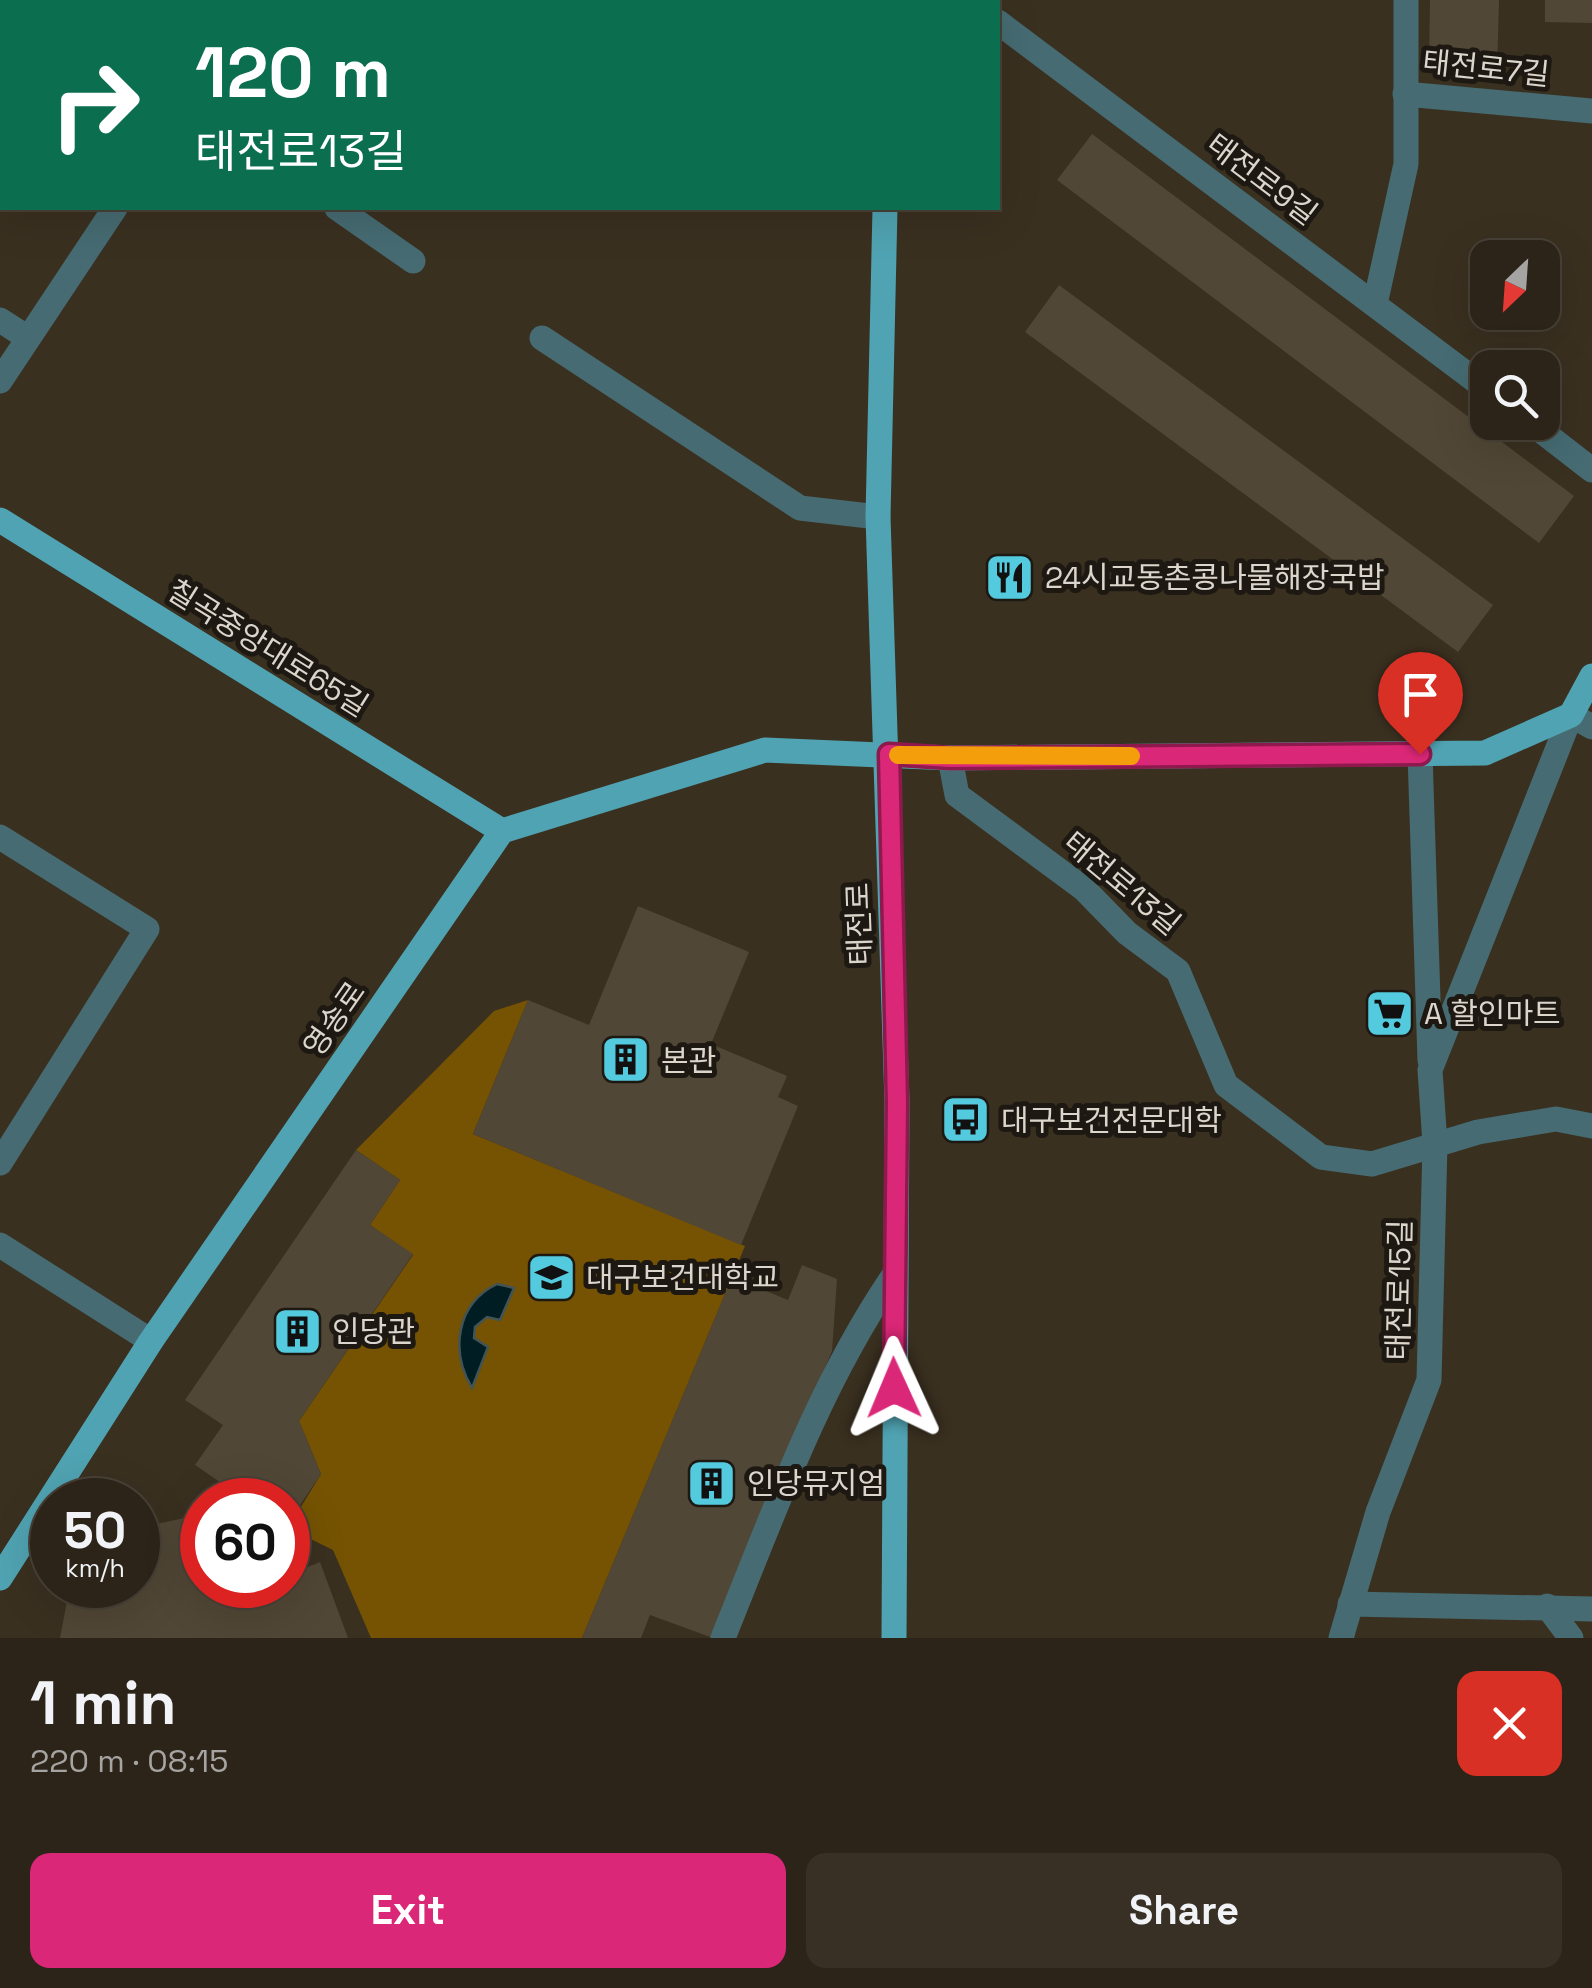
<!DOCTYPE html>
<meta charset="utf-8">
<style>
body{margin:0;font-family:"Space Grotesk","Noto Sans KR",sans-serif;background:#383025;color:#f1f3f6;height:100vh;display:flex;flex-direction:column;font-size:38px;white-space:nowrap}
*{box-sizing:border-box;margin:0}
p{font-size:32px;color:#a6a4a2}
.icon{flex:none;width:55px;height:55px;fill:none;stroke:currentColor;stroke-width:2;stroke-linecap:round;stroke-linejoin:round}
.map{position:relative;height:1638px;overflow:hidden}
.side{display:flex;flex-direction:column;background:#2c2418;flex:1}
.side>*{flex:none}
.hud{position:absolute;left:0px;top:0px;width:1000px;height:210px;box-shadow:0 10px 40px #0002,0 0 0 2px #484137;background:#0b6e4f;color:#fff;overflow:hidden}
.needle{width:65px;rotate:205deg}
.fabs{position:absolute;left:1470px;top:240px;display:grid;gap:20px}
.fabs a{display:grid;place-items:center;width:90px;height:90px;border-radius:20px;background:#2c2418;box-shadow:0 10px 40px #0002,0 0 0 2px #484137;font-size:50px}
.speed{position:absolute;left:30px;top:1478px;display:flex;gap:20px;font-size:50px;font-weight:700;text-align:center}
.speed>*{display:grid;place-content:center;width:130px;height:130px;border-radius:50%;background:#2c2418;box-shadow:0 10px 40px #0002,0 0 0 2px #484137;line-height:1}
.speed small{font-size:25px;font-weight:400}
.speed .limit{border:15px solid #d22;background:#fff;color:#111}
.pin{position:absolute;display:grid;place-items:center;width:85px;height:85px;color:#fff;margin:-102px -42px;border-radius:50% 50% 50% 0;rotate:-45deg;box-shadow:0 0 10px #0007}
.pin .icon{rotate:45deg}
.me{position:absolute;width:110px;margin:-55px;rotate:359deg;stroke-linejoin:round;filter:drop-shadow(0 0 8px #0008)}
.turn{display:flex;align-items:center;gap:35px;height:210px;padding:0 30px;font-size:45px}
.turn .icon{width:130px;height:130px;stroke-width:2.5}
.turn b{display:block;font-size:70px;line-height:85px}
.round{display:grid;place-items:center;flex:none;width:105px;height:105px;border-radius:20px;background:#383025}
.overview{display:flex;align-items:center;justify-content:space-between;height:170px;padding:0 30px}
h1{font-size:60px;font-weight:700;line-height:75px}
.action{display:flex;gap:20px;margin-top:auto;padding:20px 30px}
.action a{flex:1;height:115px;border-radius:20px;background:#db2777;color:#fff;font-size:40px;font-weight:700;line-height:115px;text-align:center}
.action a+a{background:#383025;color:#f1f3f6}
.map>svg:first-child{display:block}
.green{fill:#755302}
.water{fill:#001d23;stroke:#425455;stroke-width:2.5}
.building{fill:#514736}
.lines{fill:none;stroke-linecap:round;stroke-linejoin:round}
.minor{stroke:#466b72;stroke-width:25}
.major{stroke:#50a3b2;stroke-width:25}
.route-casing{stroke:#8e194d;stroke-width:25}
.route{stroke:#db2777;stroke-width:18}
.slow{stroke:#f59e0b;stroke-width:18}
.labels{text-anchor:middle;dominant-baseline:central;stroke-width:10;stroke-linejoin:round;paint-order:stroke}
.street-label{font-size:30px;fill:#dbd5cb;stroke:#1d1912}
.poi-label{font-size:30px;fill:#dbd5cb;stroke:#1d1912;text-anchor:start}
</style>
<div class="map">
<svg width="1592" height="1638" viewBox="0 0 1592 1638">
<rect width="100%" height="100%" fill="#3a3020"/>
<path class="green" d="M 528,1000 L 473,1134 L 745,1246 L 582,1638 L 371,1638 L 333,1550 L 288,1528 L 321,1474 L 299,1421 L 413,1255 L 370,1225 L 400,1180 L 356,1150 L 494,1011 Z"/>
<path class="water" d="M 497,1284 L 514,1288 L 500,1320 L 487,1317 L 475,1327 L 474,1338 L 488,1347 L 472,1388 C 450,1351 456,1304 497,1284 Z"/>
<g class="building">
<path d="M 1430,0 L 1499,0 L 1497,72 L 1438,70 L 1438,62 L 1429,62 Z"/>
<path d="M 1545,0 L 1592,0 L 1592,23 L 1545,22 Z"/>
<path d="M 1092,134 L 1574,496 L 1539,543 L 1057,180 Z"/>
<path d="M 1059,285 L 1493,605 L 1458,652 L 1025,332 Z"/>
<path d="M 638,906 L 749,952 L 711,1044 L 787,1076 L 778,1097 L 798,1106 L 741,1245 L 473,1134 L 528,1000 L 589,1025 Z"/>
<path d="M 356,1150 L 400,1180 L 370,1225 L 413,1254 L 299,1421 L 321,1474 L 288,1523 L 288,1500 L 246,1500 L 195,1465 L 223,1425 L 185,1400 Z"/>
<path d="M 802,1265 L 837,1279 L 832,1351 L 713,1638 L 650,1615 L 641,1638 L 582,1638 L 732,1277 L 788,1300 Z"/>
<path d="M 189,1517 L 202,1520 L 202,1585 L 288,1585 L 288,1575 L 320,1562 L 348,1638 L 60,1638 L 67,1601 L 76,1585 L 138,1585 L 138,1528 Z"/>
</g>
<g class="lines">
<g class="minor">
<path d="M 37,0 L 41,2"/>
<path d="M 968,0 L 971,2"/>
<path d="M 252,2 L 253,0"/>
<path d="M 998,22 L 1488,390"/>
<path d="M 1405,94 L 1592,111"/>
<path d="M 337,208 L 413,261"/>
<path d="M 1375,304 L 1406,164 L 1406,0"/>
<path d="M 0,320 L 28,338"/>
<path d="M 542,338 L 800,508 L 878,517"/>
<path d="M 0,381 L 115,208"/>
<path d="M 1530,422 L 1592,470"/>
<path d="M 1420,754 L 1430,1060"/>
<path d="M 950,758 L 957,795 L 1084,889 L 1127,933 L 1178,971 L 1226,1085 L 1321,1157 L 1372,1164 L 1478,1132 L 1556,1119 L 1592,1126"/>
<path d="M 0,837 L 147,929 L 0,1163"/>
<path d="M 0,1245 L 151,1341"/>
<path d="M 1350,1604 L 1592,1609"/>
<path d="M 1547,1606 L 1571,1638"/>
<path d="M 723,1638 C 773,1515 817,1389 892,1278"/>
<path d="M 1341,1638 L 1378,1512 L 1429,1380 L 1435,1144 L 1430,1070 L 1571,715 L 1592,727"/>
</g>
<g class="major">
<path d="M 890,2 L 890,0"/>
<path d="M 885,208 L 878,517 L 897,1102 L 894,1638"/>
<path d="M 0,520 L 502,831"/>
<path d="M 0,1578 L 151,1341 L 502,831 L 765,750 L 950,758 L 1485,753 L 1571,715 L 1592,676"/>
</g>
</g>
<g class="lines">
<defs>
<path id="route" d="M 894,1388 L 897,1102 L 889,754 L 950,758 L 1420,754"/>
</defs>
<use href="#route" class="route-casing"/>
<use href="#route" class="route"/>
<path class="slow" d="M 898,755 L 1131,756"/>
</g>
<defs>
<symbol id="restaurant-square" viewBox="-11 -11 22 22"><rect x="-9" y="-9" width="18" height="18" rx="4" fill="#54cade" stroke="#1d1912"/><path d="M-5-6h1v4h1v-4h1v4h1v-4h1v5L-1.5 .5V6h-2V.5L-5-1ZM5-6V6H3V1.5H1.5Q1.5-4 5-6Z" fill="#111"/></symbol>
<symbol id="supermarket-square" viewBox="-11 -11 22 22"><rect x="-9" y="-9" width="18" height="18" rx="4" fill="#54cade" stroke="#1d1912"/><path d="M-6-5.5h2.5l.6 2H6L4.5 2H-2.5L-4.4-4H-6ZM-1.5 3.2a1.3 1.3 0 1 0 .1 0ZM3 3.2a1.3 1.3 0 1 0 .1 0Z" fill="#111"/></symbol>
<symbol id="building-square" viewBox="-11 -11 22 22"><rect x="-9" y="-9" width="18" height="18" rx="4" fill="#54cade" stroke="#1d1912"/><path d="M-4-6H4V6H1V3H-1V6H-4ZM-2.5-4.3h1.7v1.8h-1.7ZM.8-4.3h1.7v1.8H.8ZM-2.5-1h1.7V.8h-1.7ZM.8-1h1.7V.8H.8Z" fill="#111"/></symbol>
<symbol id="bus-square" viewBox="-11 -11 22 22"><rect x="-9" y="-9" width="18" height="18" rx="4" fill="#54cade" stroke="#1d1912"/><path d="M-5-6H5V4H4V6H2V4H-2V6H-4V4H-5ZM-3.5-4V0h7V-4ZM-3.5 1.2v1.5H-2V1.2ZM2 1.2v1.5H3.5V1.2Z" fill="#111"/></symbol>
<symbol id="university-square" viewBox="-11 -11 22 22"><rect x="-9" y="-9" width="18" height="18" rx="4" fill="#54cade" stroke="#1d1912"/><path d="M0-5L7-2L0 1L-7-2ZM-4 1L0 2.5L4 1V4Q0 6-4 4Z" fill="#111"/></symbol>
</defs>
<g fill-rule="evenodd">
<use href="#restaurant-square" x="982" y="550" width="55" height="55"/>
<use href="#supermarket-square" x="1362" y="986" width="55" height="55"/>
<use href="#building-square" x="598" y="1032" width="55" height="55"/>
<use href="#bus-square" x="938" y="1092" width="55" height="55"/>
<use href="#university-square" x="524" y="1250" width="55" height="55"/>
<use href="#building-square" x="270" y="1304" width="55" height="55"/>
<use href="#building-square" x="684" y="1456" width="55" height="55"/>
</g>
<g class="labels">
<g class="street-label">
<text transform="translate(1486 68) rotate(6)">태전로7길</text>
<text transform="translate(1262 179) rotate(37)">태전로9길</text>
<text transform="translate(268 648) rotate(32)">칠곡중앙대로65길</text>
<text transform="translate(1122 883) rotate(40)">태전로13길</text>
<text transform="translate(859 924) rotate(-92)">태전로</text>
<text transform="translate(334 1019) rotate(-55)">영송로</text>
<text transform="translate(1399 1290) rotate(-89)">태전로15길</text>
</g>
<g class="poi-label">
<text x="1045" y="577">24시교동촌콩나물해장국밥</text>
<text x="1424" y="1013">A 할인마트</text>
<text x="661" y="1060">본관</text>
<text x="1001" y="1120">대구보건전문대학</text>
<text x="586" y="1277">대구보건대학교</text>
<text x="332" y="1331">인당관</text>
<text x="747" y="1483">인당뮤지엄</text>
</g>
</g>
</svg>
<div class="fabs">
<a><svg class="needle" viewBox="-14 -14 28 28"><path d="M0-13l5 13h-10z" fill="#e53935"/><path d="M0 13l5-13h-10z" fill="#a6a4a2"/></svg></a>
<a><svg class="icon" aria-label="search" viewBox="0 0 24 24"><circle cx="10" cy="10" r="6"/><path d="M15 15l6 6"/></svg></a>
</div>
<div class="speed"><div>50<small>km/h</small></div><div class="limit">60</div></div>
<div class="pin" style="left:1420px;top:754px;background:#d93025"><svg class="icon" aria-label="arrive" viewBox="0 0 24 24"><path d="M6 21V4h12l-3 4 3 4H6"/></svg></div>
<svg class="me" style="left:894px;top:1388px" viewBox="-20 -20 40 40"><path d="M0-17L14 15 0 8-14 15z" fill="#db2777" stroke="#fff" stroke-width="4"/></svg>
<div class="hud">
<div class="turn"><svg class="icon" aria-label="right" viewBox="0 0 24 24"><path d="M7 20v-9h11M14 6l5 5-5 5"/></svg><div><b>120 m</b>태전로13길</div></div>
</div>
</div>
<section class="side">
<div class="overview"><div><h1>1 min</h1><p>220 m · 08:15</p></div><a class="round" style="background:#d93025;color:#fff"><svg class="icon" aria-label="close" viewBox="0 0 24 24"><path d="M6 6l12 12M18 6L6 18"/></svg></a></div>
<div class="action"><a>Exit</a><a>Share</a></div>
</section>
